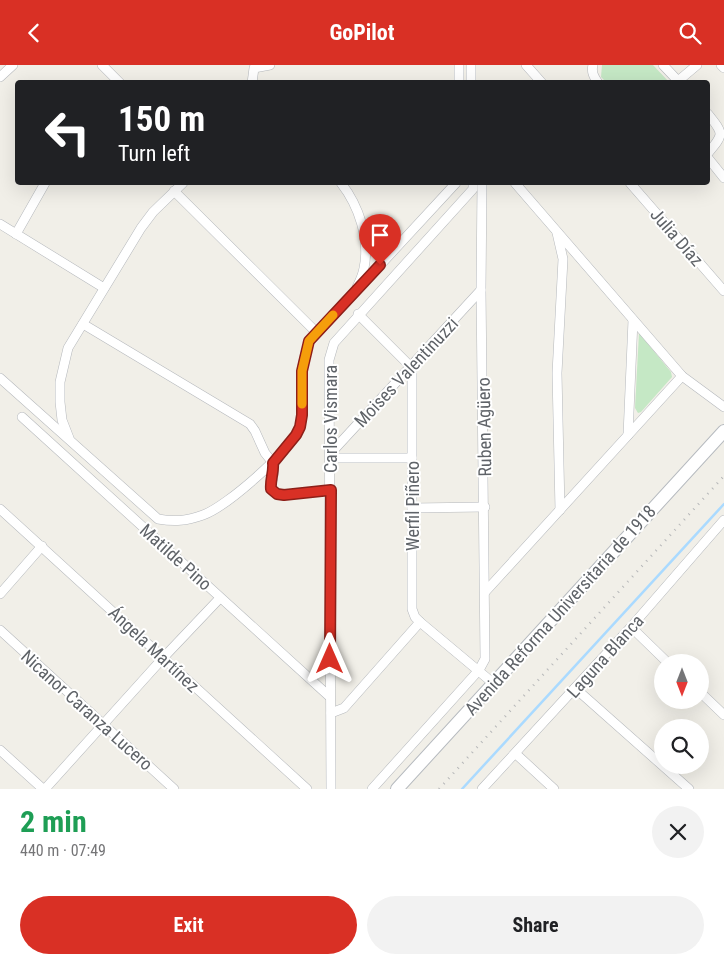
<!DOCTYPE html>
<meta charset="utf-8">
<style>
body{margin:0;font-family:"Roboto Condensed",sans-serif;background:#f2f2f2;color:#202124;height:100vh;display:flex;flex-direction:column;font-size:19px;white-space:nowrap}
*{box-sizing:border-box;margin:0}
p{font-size:16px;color:#757577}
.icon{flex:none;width:28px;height:28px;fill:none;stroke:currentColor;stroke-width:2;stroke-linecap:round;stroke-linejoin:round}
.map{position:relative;height:724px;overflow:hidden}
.panel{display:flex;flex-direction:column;background:#fff;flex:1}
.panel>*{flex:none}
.banner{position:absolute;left:15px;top:15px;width:695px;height:105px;border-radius:5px;box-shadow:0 5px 20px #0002;background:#202124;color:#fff;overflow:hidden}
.needle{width:32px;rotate:180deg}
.buttons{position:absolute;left:654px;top:589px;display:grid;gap:10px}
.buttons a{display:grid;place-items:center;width:55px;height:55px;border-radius:50%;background:#fff;box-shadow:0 5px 20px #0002;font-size:25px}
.pin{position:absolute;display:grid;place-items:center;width:42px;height:42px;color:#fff;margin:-51px -21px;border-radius:50% 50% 50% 0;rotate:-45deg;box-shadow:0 0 5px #0007}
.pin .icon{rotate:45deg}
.me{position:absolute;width:55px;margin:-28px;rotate:0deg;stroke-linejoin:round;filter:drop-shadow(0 0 4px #0008)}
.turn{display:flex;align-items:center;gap:18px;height:105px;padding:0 20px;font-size:22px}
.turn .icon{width:65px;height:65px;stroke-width:2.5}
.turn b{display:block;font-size:35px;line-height:42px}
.round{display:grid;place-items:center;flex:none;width:52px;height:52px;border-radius:26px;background:#f2f2f2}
.summary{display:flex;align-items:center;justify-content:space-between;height:85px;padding:0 20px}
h1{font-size:30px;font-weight:700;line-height:38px;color:#1e9e55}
.action{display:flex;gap:10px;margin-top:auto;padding:10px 20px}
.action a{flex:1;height:58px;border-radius:30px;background:#d93025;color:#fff;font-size:20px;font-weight:700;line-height:58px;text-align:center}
.action a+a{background:#f2f2f2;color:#202124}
header{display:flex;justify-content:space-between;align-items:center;height:65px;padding:0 20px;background:#d93025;color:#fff;font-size:22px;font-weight:700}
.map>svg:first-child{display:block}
.green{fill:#c5e8c5}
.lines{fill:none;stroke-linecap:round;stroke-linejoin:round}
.stream{stroke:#aadaff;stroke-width:2.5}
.street-casing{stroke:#b5b8bc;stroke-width:10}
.secondary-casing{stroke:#b6babf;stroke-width:14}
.street{stroke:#fff;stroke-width:9}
.secondary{stroke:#fff;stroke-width:12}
.rail{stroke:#b6b7b8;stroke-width:2.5;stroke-dasharray:1 6;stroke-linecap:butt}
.route-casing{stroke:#8d1f18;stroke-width:12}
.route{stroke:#d93025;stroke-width:9}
.slow{stroke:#f59e0b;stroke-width:9}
.labels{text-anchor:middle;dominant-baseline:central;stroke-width:4;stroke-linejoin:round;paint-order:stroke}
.street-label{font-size:18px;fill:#5f6368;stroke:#fff}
</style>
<header><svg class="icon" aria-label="back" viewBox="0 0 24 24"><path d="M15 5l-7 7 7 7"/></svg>GoPilot<svg class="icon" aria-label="search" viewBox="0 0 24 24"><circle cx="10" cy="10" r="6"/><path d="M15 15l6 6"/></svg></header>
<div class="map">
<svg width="724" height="724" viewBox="0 0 724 724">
<rect width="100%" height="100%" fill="#f1efe8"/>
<g class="green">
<path d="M 602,0 L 653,0 L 669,17 L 606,17 L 601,12 Z"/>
<path d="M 639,268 L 671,307 L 672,312 L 641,347 L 638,348 L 635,343 Z"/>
</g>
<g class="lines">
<path class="stream" d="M 462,724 L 724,439"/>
<defs>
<g id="street">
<path d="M 102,0 L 120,18"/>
<path d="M 459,0 L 459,18"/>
<path d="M 471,0 L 471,18"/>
<path d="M 526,0 L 542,18"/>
<path d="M 593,0 C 591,7 594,12 598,18"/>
<path d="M 663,0 L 680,18"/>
<path d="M 721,0 L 724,3"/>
<path d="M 0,12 L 13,0"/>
<path d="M 678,16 L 697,0"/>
<path d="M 252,18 L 254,3 L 270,0"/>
<path d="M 708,49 C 724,69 724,69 708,88"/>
<path d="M 708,93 L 724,113"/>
<path d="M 341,118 C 359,141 370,174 364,203 C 363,209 360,216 357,222"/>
<path d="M 515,118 L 682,311 L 724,342"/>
<path d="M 630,118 L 724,226"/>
<path d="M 174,126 L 317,268"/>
<path d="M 0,159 L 104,223"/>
<path d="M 557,168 L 563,194 L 557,308 L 560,445"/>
<path d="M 16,169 L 45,118"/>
<path d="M 358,249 L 410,301 L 412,307 L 412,544 L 415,552 L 420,557 L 493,618"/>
<path d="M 83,259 L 250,359 L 255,366 L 265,388 L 273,398 L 274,406 L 271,424 L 277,429 L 284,430 L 331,425"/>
<path d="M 0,313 L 158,454 C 175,457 186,456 203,450 C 226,442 290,386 299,364 C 306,347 301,325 302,306 C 303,296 306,286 309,277 L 456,118"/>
<path d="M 22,352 L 330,632"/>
<path d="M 628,370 L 633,255"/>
<path d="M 69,373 L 62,355 L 60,337 L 60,317 L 68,283 L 141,163 L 153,147 L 183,118"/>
<path d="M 330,389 L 481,225"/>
<path d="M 330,393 L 412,393"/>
<path d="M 412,443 L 485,442"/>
<path d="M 0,444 L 307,724"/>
<path d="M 485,527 L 682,311"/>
<path d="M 0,529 L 42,481"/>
<path d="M 631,562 L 668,598"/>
<path d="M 0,565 L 174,724"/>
<path d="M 575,623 L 689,724"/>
<path d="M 700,627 L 724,650"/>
<path d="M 331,648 L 344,643 L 420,557"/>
<path d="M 0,685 L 43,724"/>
<path d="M 516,689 L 554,724"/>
<path d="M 45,724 L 163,593 L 220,533"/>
<path d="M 331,724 L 329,295 L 334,278 L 473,124 L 473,118"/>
<path d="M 372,724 L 479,605 L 485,594 L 481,225 L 482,118"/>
<path d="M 482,724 L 631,562 L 724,455"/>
</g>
<path id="secondary" d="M 397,724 L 724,366"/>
</defs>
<use href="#street" class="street-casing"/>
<use href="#secondary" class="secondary-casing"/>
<use href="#street" class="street"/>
<use href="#secondary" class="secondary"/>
<path class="rail" d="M 439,724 L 724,411"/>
</g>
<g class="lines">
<defs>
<path id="route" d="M 330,594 L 331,425 L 284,430 L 277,429 L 271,424 C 270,415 274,407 273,398 L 296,370 L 300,362 L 302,350 L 302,306 L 309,276 L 380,200"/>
</defs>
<use href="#route" class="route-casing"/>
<use href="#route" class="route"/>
<path class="slow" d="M 302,339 L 302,306 L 309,276 L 333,250"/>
</g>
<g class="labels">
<g class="street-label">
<text transform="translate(677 172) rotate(49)">Julia Díaz</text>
<text transform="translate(406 307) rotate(-47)">Moises Valentinuzzi</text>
<text transform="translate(330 354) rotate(-90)">Carlos Vismara</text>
<text transform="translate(484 362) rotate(-91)">Ruben Agüero</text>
<text transform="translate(412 441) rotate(-90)">Werfil Piñero</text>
<text transform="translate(176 492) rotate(42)">Matilde Pino</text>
<text transform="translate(560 545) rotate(-48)">Avenida Reforma Universitaria de 1918</text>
<text transform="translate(154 584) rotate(43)">Ángela Martínez</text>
<text transform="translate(605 591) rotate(-48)">Laguna Blanca</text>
<text transform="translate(87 645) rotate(42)">Nicanor Caranza Lucero</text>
</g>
</g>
</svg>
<div class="buttons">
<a><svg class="needle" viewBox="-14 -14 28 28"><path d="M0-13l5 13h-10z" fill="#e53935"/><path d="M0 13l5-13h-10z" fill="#757577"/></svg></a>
<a><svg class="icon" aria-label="search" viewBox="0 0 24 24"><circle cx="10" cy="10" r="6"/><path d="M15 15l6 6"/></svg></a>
</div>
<div class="pin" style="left:380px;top:200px;background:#d93025"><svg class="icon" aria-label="arrive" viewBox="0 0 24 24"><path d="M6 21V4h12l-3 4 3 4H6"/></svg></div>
<svg class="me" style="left:330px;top:594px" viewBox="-20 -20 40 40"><path d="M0-17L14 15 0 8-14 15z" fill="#d93025" stroke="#fff" stroke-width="4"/></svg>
<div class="banner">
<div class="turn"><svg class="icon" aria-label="left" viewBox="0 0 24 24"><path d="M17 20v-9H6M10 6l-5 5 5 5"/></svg><div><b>150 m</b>Turn left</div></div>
</div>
</div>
<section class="panel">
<div class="summary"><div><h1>2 min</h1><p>440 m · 07:49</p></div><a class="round"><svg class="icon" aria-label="close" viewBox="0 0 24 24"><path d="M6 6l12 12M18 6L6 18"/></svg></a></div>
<div class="action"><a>Exit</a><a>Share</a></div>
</section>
